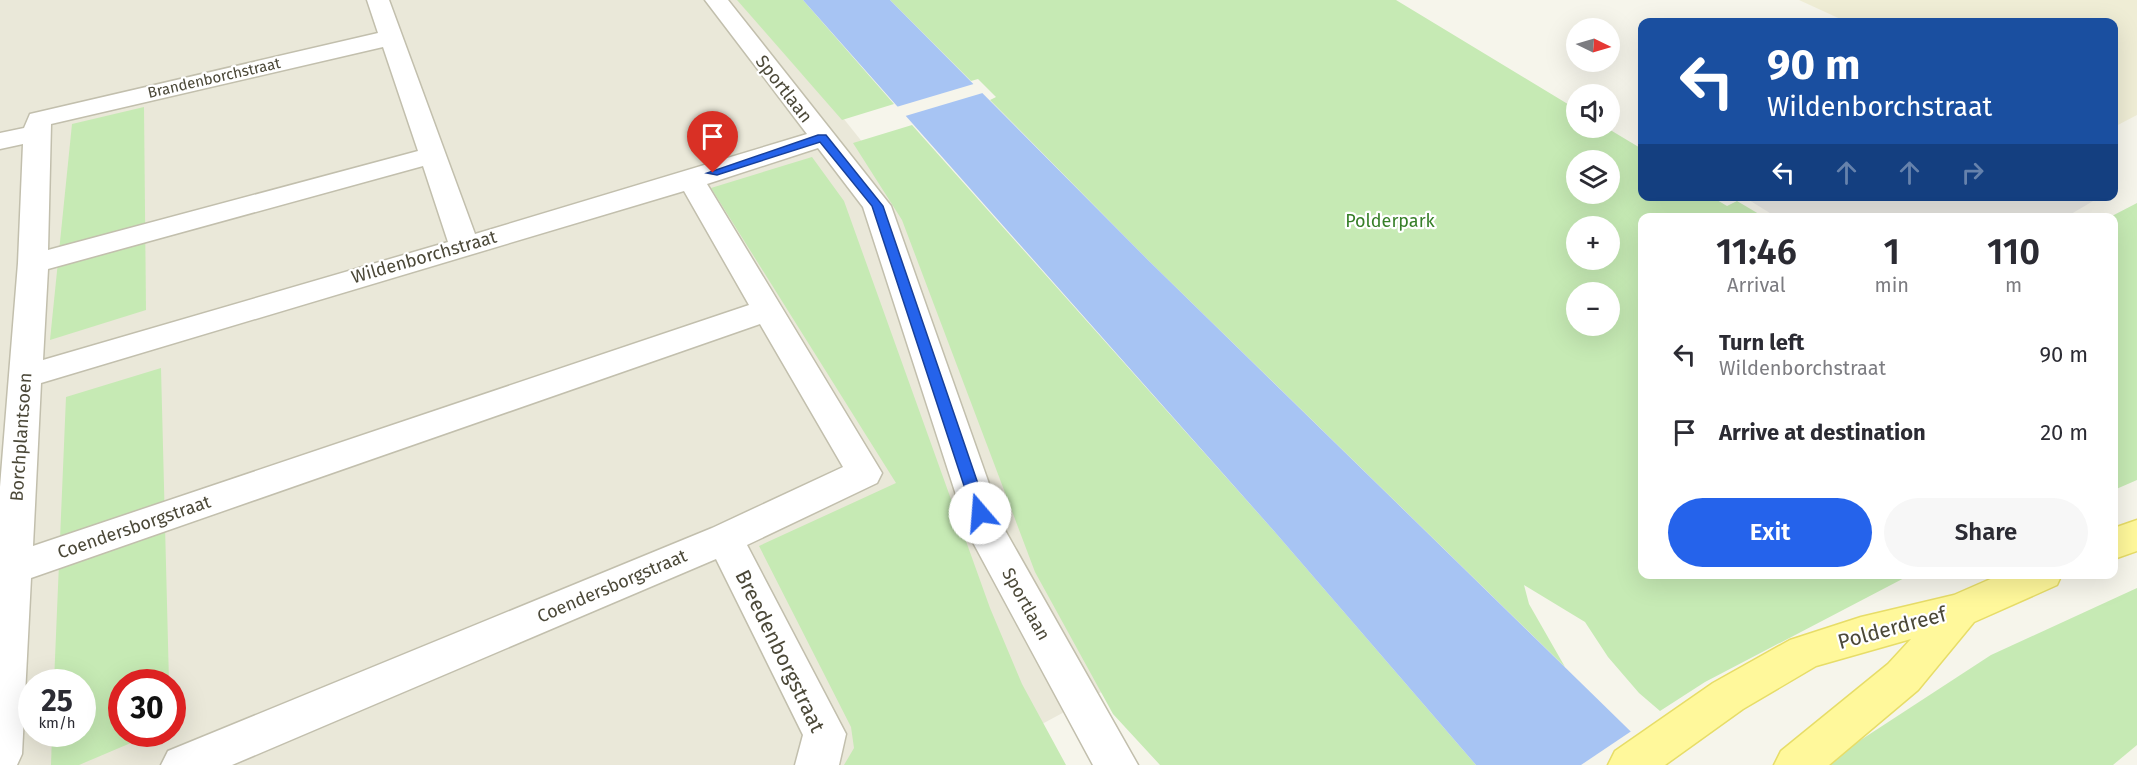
<!DOCTYPE html>
<meta charset="utf-8">
<style>
body{margin:0;font-family:"Fira Sans",sans-serif;background:#f7f7f7;color:#2b2b33;height:100vh;display:flex;flex-direction:column;font-size:22px;white-space:nowrap}
*{box-sizing:border-box;margin:0}
p{font-size:20px;color:#7c7c81}
.icon{flex:none;width:33px;height:33px;fill:none;stroke:currentColor;stroke-width:2;stroke-linecap:round;stroke-linejoin:round}
.map{position:relative;flex:1;overflow:hidden}
.drawer{position:absolute;left:1638px;top:213px;width:480px;height:366px;display:flex;flex-direction:column;background:#fff;border-radius:12px;box-shadow:0 6px 24px #0002}
.drawer>*{flex:none}
.top-card{position:absolute;left:1638px;top:18px;width:480px;height:183px;border-radius:12px;box-shadow:0 6px 24px #0002;background:#1a4fa0;color:#fff;overflow:hidden}
.needle{width:39px;rotate:95deg}
.tools{position:absolute;left:1566px;top:18px;display:grid;gap:12px}
.tools a{display:grid;place-items:center;width:54px;height:54px;border-radius:50%;background:#fff;box-shadow:0 6px 24px #0002;font-size:30px}
.speed{position:absolute;left:18px;top:669px;display:flex;gap:12px;font-size:30px;font-weight:700;text-align:center}
.speed>*{display:grid;place-content:center;width:78px;height:78px;border-radius:50%;background:#fff;box-shadow:0 6px 24px #0002;line-height:1}
.speed small{font-size:15px;font-weight:400}
.speed .limit{border:9px solid #d22;background:#fff;color:#111}
.pin{position:absolute;display:grid;place-items:center;width:51px;height:51px;color:#fff;margin:-62px -26px;border-radius:50% 50% 50% 0;rotate:-45deg;box-shadow:0 0 6px #0007}
.pin .icon{rotate:45deg}
.me{position:absolute;width:66px;margin:-33px;rotate:342deg;stroke-linejoin:round;filter:drop-shadow(0 0 4px #0008)}
.turn{display:flex;align-items:center;gap:21px;height:126px;padding:0 30px;font-size:27px}
.turn .icon{width:78px;height:78px;stroke-width:2.5}
.turn b{display:block;font-size:42px;line-height:51px}
.lanes{display:flex;align-items:center;height:57px;padding:0 30px;background:#0003;justify-content:center;gap:30px;direction:ltr}
.lanes .off{opacity:.35}
.eta{display:flex;justify-content:space-evenly;align-items:center;height:102px;text-align:center}
.eta b{font-size:36px;font-weight:600;line-height:42px}
.primary-button{display:flex;gap:12px;margin-top:auto;padding:12px 30px}
.primary-button a{flex:1;height:69px;border-radius:36px;background:#2563eb;color:#fff;font-size:24px;font-weight:600;line-height:69px;text-align:center}
.primary-button a+a{background:#f7f7f7;color:#2b2b33}
ul{padding:0;list-style:none}
li{display:flex;align-items:center;gap:18px;height:78px;padding:0 30px}
li div{flex:1}
li b{display:block;font-size:22px}
li em{font-style:normal}
.map>svg:first-child{display:block}
.residential{fill:#eae8d9;fill-rule:evenodd}
.education{fill:#efedd5}
.green{fill:#c6eab4;fill-rule:evenodd}
.parking{fill:#e8e7e2}
.water{fill:#a7c4f3}
.pier{fill:#f6f5eb}
.lines{fill:none;stroke-linecap:round;stroke-linejoin:round}
.minor-casing{stroke:#c2bfad;stroke-width:3}
.major-casing{stroke:#e7dd68;stroke-width:3}
.minor{fill:#fff;fill-rule:evenodd}
.major{fill:#fff89b;fill-rule:evenodd}
.route{fill:#2563eb;stroke:#184099;stroke-width:1.5}
.labels{text-anchor:middle;dominant-baseline:central;stroke-width:4.5;stroke-linejoin:round;paint-order:stroke}
.far-street-label{font-size:15px;fill:#4b4838;stroke:#fff}
.street-label{font-size:18px;fill:#4b4838;stroke:#fff}
.park-label{font-size:18px;fill:#377f29;stroke:#fff}
.near-street-label{font-size:21px;fill:#4b4838;stroke:#fff}
</style>
<div class="map">
<svg width="2137" height="765" viewBox="0 0 2137 765">
<rect width="100%" height="100%" fill="#f6f5eb"/>
<path class="residential" d="M 0,0 L 749,0 L 1241,617 L 966,765 L 0,765 ZM 32,682 L 82,682 L 82,734 L 32,734 ZM 122,682 L 172,682 L 172,734 L 122,734 Z"/>
<path class="education" d="M 1799,0 L 2137,0 L 2137,115 L 2114,127 L 2114,22 L 1847,22 Z"/>
<g class="green">
<path d="M 737,0 L 803,0 L 894,104 L 842,120 Z"/>
<path d="M 890,0 L 1396,0 L 1576,109 L 1576,128 L 1607,128 L 1642,149 L 1642,196 L 1712,197 L 1727,206 L 1737,201 L 1764,217 L 1642,218 L 1642,574 L 1910,575 L 1705,682 L 1660,711 L 1639,693 L 1608,657 L 1585,622 L 1524,585 L 1529,604 L 1565,667 L 1149,261 L 990,100 L 996,97 L 978,79 L 971,81 ZM 1576,160 L 1610,160 L 1610,194 L 1576,194 ZM 1576,226 L 1610,226 L 1610,260 L 1576,260 ZM 1576,292 L 1610,292 L 1610,326 L 1576,326 Z"/>
<path d="M 144,107 L 146,310 L 50,340 L 72,124 Z"/>
<path d="M 912,125 L 1274,531 L 1476,765 L 1160,765 L 1113,714 L 1035,572 L 902,220 L 853,143 Z"/>
<path d="M 812,157 L 844,201 L 990,608 L 1022,684 L 1066,765 L 844,765 L 854,748 L 851,727 L 759,546 L 896,483 L 711,188 Z"/>
<path d="M 2137,203 L 2137,480 L 2114,490 L 2114,218 L 2110,217 Z"/>
<path d="M 161,368 L 169,682 L 122,682 L 122,734 L 152,734 L 79,765 L 51,765 L 52,734 L 82,734 L 82,682 L 54,682 L 66,397 Z"/>
<path d="M 2137,588 L 2137,745 L 2113,765 L 1828,765 L 1853,745 L 1991,655 Z"/>
</g>
<path class="parking" d="M 1744,197 L 2100,196 L 2100,197 L 2066,217 L 1778,218 Z"/>
<path class="water" d="M 803,0 L 890,0 L 1149,261 L 1665,765 L 1476,765 L 1274,531 Z"/>
<g class="pier">
<path d="M 977,83 L 986,92 L 902,117 L 893,108 Z"/>
<path d="M 1633,730 L 1668,765 L 1581,765 Z"/>
</g>
<g class="lines">
<defs>
<path id="minor" d="M 367,0 L 389,0 L 475,234 L 807,134 L 705,0 L 728,0 L 891,206 L 1006,532 L 1138,765 L 1093,765 L 969,535 L 863,207 L 818,148 L 707,184 L 882,473 L 877,483 L 747,545 L 846,734 L 839,765 L 795,765 L 803,735 L 716,559 L 232,765 L 161,765 L 168,751 L 712,528 L 843,467 L 760,324 L 31,578 L 22,754 L 17,765 L 0,765 L 0,487 L 18,263 L 23,144 L 0,149 L 0,133 L 24,128 L 30,114 L 378,33 ZM 383,47 L 418,151 L 48,250 L 51,124 ZM 423,166 L 448,242 L 43,360 L 48,269 ZM 684,191 L 749,305 L 33,546 L 41,383 Z"/>
<g id="major">
<path d="M 2137,520 L 2137,551 L 2114,559 L 2114,528 Z"/>
<path d="M 2002,574 L 2062,574 L 2057,585 L 1974,622 L 1918,690 L 1829,765 L 1774,765 L 1781,751 L 1888,664 L 1911,639 L 1816,666 L 1743,709 L 1665,765 L 1608,765 L 1615,751 L 1713,683 L 1790,640 L 1861,617 L 1954,595 Z"/>
</g>
</defs>
<use href="#minor" class="minor-casing"/>
<use href="#major" class="major-casing"/>
<use href="#minor" class="minor"/>
<use href="#major" class="major"/>
</g>
<path class="route" d="M 818,135 L 826,135 L 883,206 L 988,513 L 986,518 L 980,519 L 973,513 L 872,206 L 820,142 L 717,175 L 707,173 Z"/>
<g class="labels">
<g class="far-street-label">
<text transform="translate(214 78) rotate(-13)">Brandenborchstraat</text>
</g>
<g class="street-label">
<text transform="translate(784 89) rotate(52)">Sportlaan</text>
<text transform="translate(424 257) rotate(-16)">Wildenborchstraat</text>
<text transform="translate(21 437) rotate(-86)">Borchplantsoen</text>
<text transform="translate(134 527) rotate(-19)">Coendersborgstraat</text>
<text transform="translate(612 586) rotate(-23)">Coendersborgstraat</text>
<text transform="translate(1026 604) rotate(61)">Sportlaan</text>
</g>
<g class="park-label">
<text x="1390" y="221">Polderpark</text>
</g>
<g class="near-street-label">
<text transform="translate(1892 628) rotate(-15)">Polderdreef</text>
<text transform="translate(780 651) rotate(64)">Breedenborgstraat</text>
</g>
</g>
</svg>
<div class="tools">
<a><svg class="needle" viewBox="-14 -14 28 28"><path d="M0-13l5 13h-10z" fill="#e53935"/><path d="M0 13l5-13h-10z" fill="#7c7c81"/></svg></a>
<a><svg class="icon" aria-label="sound" viewBox="0 0 24 24"><path d="M4 9h4l5-4v14l-5-4H4zM17 9q2 3 0 6"/></svg></a>
<a><svg class="icon" aria-label="layers" viewBox="0 0 24 24"><path d="M12 4l9 5-9 5-9-5zM3 14l9 5 9-5"/></svg></a>
<a>+</a>
<a>−</a>
</div>
<div class="speed"><div>25<small>km/h</small></div><div class="limit">30</div></div>
<div class="pin" style="left:713px;top:173px;background:#d93025"><svg class="icon" aria-label="arrive" viewBox="0 0 24 24"><path d="M6 21V4h12l-3 4 3 4H6"/></svg></div>
<svg class="me" style="left:980px;top:513px" viewBox="-20 -20 40 40"><circle r="19" fill="#fff"/><path d="M0-13L10 11 0 6-10 11z" fill="#2563eb"/></svg>
<div class="top-card">
<div class="turn"><svg class="icon" aria-label="left" viewBox="0 0 24 24"><path d="M17 20v-9H6M10 6l-5 5 5 5"/></svg><div><b>90 m</b>Wildenborchstraat</div></div>
<div class="lanes"><svg class="icon" aria-label="left" viewBox="0 0 24 24"><path d="M17 20v-9H6M10 6l-5 5 5 5"/></svg><svg class="icon off" aria-label="ahead" viewBox="0 0 24 24"><path d="M12 20V5M6 11l6-6 6 6"/></svg><svg class="icon off" aria-label="ahead" viewBox="0 0 24 24"><path d="M12 20V5M6 11l6-6 6 6"/></svg><svg class="icon off" aria-label="right" viewBox="0 0 24 24"><path d="M7 20v-9h11M14 6l5 5-5 5"/></svg></div>
</div>
<section class="drawer">
<div class="eta">
<div><b>11:46</b><p>Arrival</p></div>
<div><b>1</b><p>min</p></div>
<div><b>110</b><p>m</p></div>
</div>
<ul>
<li><svg class="icon" aria-label="left" viewBox="0 0 24 24"><path d="M17 20v-9H6M10 6l-5 5 5 5"/></svg><div><b>Turn left</b><p>Wildenborchstraat</p></div><em>90 m</em></li>
<li><svg class="icon" aria-label="arrive" viewBox="0 0 24 24"><path d="M6 21V4h12l-3 4 3 4H6"/></svg><div><b>Arrive at destination</b></div><em>20 m</em></li>
</ul>
<div class="primary-button"><a>Exit</a><a>Share</a></div>
</section>
</div>
